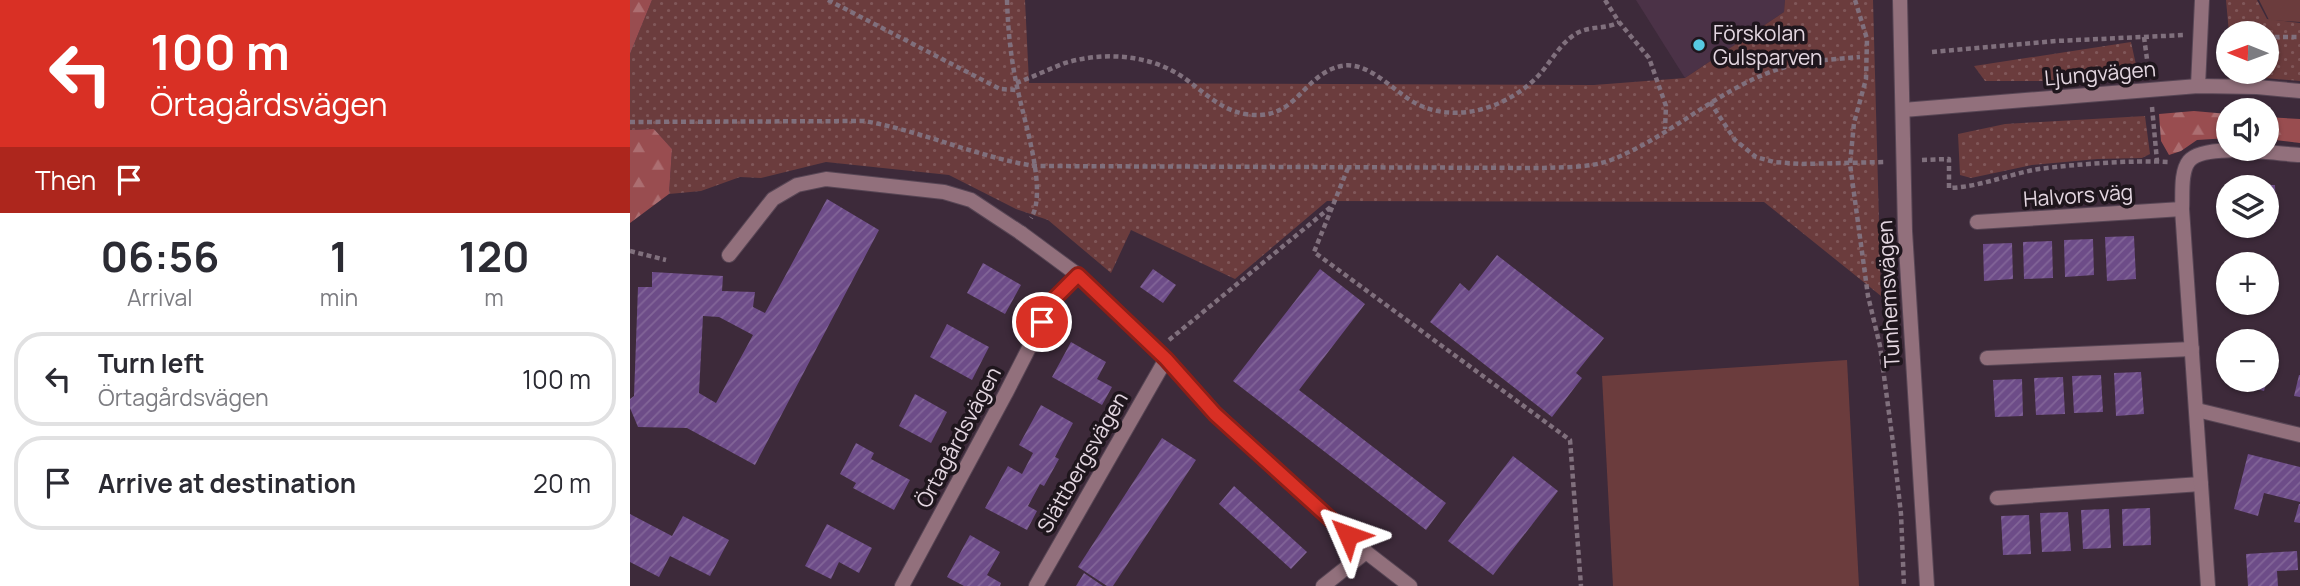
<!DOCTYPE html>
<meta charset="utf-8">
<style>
body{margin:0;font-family:Manrope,sans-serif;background:#f7f7f7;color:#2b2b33;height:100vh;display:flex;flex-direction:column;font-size:26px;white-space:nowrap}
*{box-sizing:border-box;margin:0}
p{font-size:23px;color:#7c7c81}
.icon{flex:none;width:38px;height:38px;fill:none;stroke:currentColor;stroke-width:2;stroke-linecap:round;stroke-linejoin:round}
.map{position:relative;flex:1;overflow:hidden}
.drawer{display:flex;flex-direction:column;background:#fff;width:630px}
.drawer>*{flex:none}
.guide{background:#d93025;color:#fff;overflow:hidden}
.needle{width:46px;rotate:271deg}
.buttons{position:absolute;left:1586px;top:21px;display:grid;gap:14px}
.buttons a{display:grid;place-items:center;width:63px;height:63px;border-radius:50%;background:#fff;box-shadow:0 2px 5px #0004;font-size:35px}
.pin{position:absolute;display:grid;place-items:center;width:60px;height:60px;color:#fff;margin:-30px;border:4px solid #fff;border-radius:50%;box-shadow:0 2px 7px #0007}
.me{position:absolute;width:77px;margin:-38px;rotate:313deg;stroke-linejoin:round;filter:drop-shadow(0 0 5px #0008)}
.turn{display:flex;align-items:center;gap:24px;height:147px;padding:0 35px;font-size:32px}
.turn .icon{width:91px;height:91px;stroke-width:2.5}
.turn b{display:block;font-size:49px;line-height:60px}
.then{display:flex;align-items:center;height:66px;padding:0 35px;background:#0003;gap:14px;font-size:26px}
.eta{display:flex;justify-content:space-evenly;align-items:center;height:119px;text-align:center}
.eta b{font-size:42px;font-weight:700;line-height:49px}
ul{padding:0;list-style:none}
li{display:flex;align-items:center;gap:21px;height:94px;margin:0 14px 10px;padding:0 21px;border:4px solid #e1e1e2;border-radius:28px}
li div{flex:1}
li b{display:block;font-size:26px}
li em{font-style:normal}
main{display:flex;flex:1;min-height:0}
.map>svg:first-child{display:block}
.built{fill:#4b3247}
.grass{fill:url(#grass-dots)}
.forest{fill:url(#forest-firs)}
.pitch{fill:#6b3c3d}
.building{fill:url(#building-hatch);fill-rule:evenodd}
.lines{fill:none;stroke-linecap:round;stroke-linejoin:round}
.service-casing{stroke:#584655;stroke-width:16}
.minor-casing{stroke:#584655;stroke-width:16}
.tertiary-casing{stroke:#584655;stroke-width:16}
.path{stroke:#80707d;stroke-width:4.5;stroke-dasharray:5 3.5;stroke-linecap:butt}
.service{stroke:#92707c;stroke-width:14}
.minor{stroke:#92707c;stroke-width:14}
.tertiary{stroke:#92707c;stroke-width:14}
.route-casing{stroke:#8d1f18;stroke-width:18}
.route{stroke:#d93025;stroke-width:12}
.poi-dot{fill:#57c9e2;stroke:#1f161d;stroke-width:2.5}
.labels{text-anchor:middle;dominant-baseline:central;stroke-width:7;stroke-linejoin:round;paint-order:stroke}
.poi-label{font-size:21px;fill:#e4d7e1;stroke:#1f161d;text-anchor:start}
.street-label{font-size:21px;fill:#e4d7e1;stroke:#1f161d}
</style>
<main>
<section class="drawer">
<div class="guide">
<div class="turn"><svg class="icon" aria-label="left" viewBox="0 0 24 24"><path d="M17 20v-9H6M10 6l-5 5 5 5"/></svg><div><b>100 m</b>Örtagårdsvägen</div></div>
<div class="then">Then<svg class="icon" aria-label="arrive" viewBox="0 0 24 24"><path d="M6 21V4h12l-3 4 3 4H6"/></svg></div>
</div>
<div class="eta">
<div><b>06:56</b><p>Arrival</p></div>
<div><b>1</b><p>min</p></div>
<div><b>120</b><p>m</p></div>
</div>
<ul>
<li><svg class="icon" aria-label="left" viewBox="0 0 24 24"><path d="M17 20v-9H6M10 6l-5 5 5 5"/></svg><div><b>Turn left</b><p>Örtagårdsvägen</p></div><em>100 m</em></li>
<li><svg class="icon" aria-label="arrive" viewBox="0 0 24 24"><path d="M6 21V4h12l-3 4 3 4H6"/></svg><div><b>Arrive at destination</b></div><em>20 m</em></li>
</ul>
</section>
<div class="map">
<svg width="1670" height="586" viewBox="0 0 1670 586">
<defs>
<pattern id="grass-dots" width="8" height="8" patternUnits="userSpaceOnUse" patternTransform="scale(1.75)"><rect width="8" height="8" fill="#6b3c3d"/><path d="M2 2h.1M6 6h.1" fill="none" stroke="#805759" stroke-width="1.8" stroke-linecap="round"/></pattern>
<pattern id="forest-firs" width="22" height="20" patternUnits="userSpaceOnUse" patternTransform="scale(1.75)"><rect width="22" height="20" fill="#994d50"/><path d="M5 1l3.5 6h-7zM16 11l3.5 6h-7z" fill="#ac6e71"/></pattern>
<pattern id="building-hatch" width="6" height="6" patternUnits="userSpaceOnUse" patternTransform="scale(1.75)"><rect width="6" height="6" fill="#6d4c88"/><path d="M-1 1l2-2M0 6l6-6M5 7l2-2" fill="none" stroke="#826598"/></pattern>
</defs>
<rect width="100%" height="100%" fill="#3d2a3a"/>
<path class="built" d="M 1006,0 L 1155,0 L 1154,12 L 1055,78 Z"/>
<g class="grass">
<path d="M 22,0 L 395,0 L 399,83 L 964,85 L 1055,78 L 1154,12 L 1155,0 L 1243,0 L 1251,296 L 1134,202 L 697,201 L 605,279 L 501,230 L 481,273 L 418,220 L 386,209 L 319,175 L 196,162 L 131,178 L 110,177 L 71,191 L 39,194 L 42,149 L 24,129 L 0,130 L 0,54 Z"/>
<path d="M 1596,0 L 1627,0 L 1637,19 L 1670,23 L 1670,81 L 1634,78 L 1627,72 L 1636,72 L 1636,33 L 1599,33 Z"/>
<path d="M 1501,42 L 1506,65 L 1426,81 L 1355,81 L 1344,66 Z"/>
<path d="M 1515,116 L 1520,154 L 1512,158 L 1468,159 L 1402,165 L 1341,178 L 1330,175 L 1328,134 L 1375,124 Z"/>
</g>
<g class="forest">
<path d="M 0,0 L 22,0 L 0,54 Z"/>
<path d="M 1564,111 L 1598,114 L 1598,138 L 1567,140 L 1551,151 L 1539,155 L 1531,141 L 1529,114 Z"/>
<path d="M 1636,117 L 1670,119 L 1670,143 L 1636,139 Z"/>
<path d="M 24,129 L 42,149 L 39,194 L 0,223 L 0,130 Z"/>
</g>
<g class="pitch">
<path d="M 1629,0 L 1670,0 L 1670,22 L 1639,20 Z"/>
<path d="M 1217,360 L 1229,586 L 983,586 L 972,376 Z"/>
</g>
<g class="building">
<path d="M 1636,185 L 1645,185 L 1646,222 L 1636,223 Z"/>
<path d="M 197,199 L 249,230 L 125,465 L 57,428 L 8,427 L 0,408 L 0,399 L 4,396 L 8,287 L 22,287 L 22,272 L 93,276 L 92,291 L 125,292 L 123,307 L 135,313 ZM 73,316 L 89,317 L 123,335 L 86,403 L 69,393 Z"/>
<path d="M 1504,236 L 1506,279 L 1477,281 L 1475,237 Z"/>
<path d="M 1463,239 L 1464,275 L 1435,277 L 1434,240 Z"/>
<path d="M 1422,241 L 1423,278 L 1394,279 L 1393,242 Z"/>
<path d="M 1382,243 L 1383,279 L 1354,281 L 1353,244 Z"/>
<path d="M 867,255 L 974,338 L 946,373 L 952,378 L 922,417 L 800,322 L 830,283 L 839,291 Z"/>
<path d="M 353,263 L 391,285 L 375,314 L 337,293 Z"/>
<path d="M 523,269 L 546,285 L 533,303 L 510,287 Z"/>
<path d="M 690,269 L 735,304 L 669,390 L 816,503 L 796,530 L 603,381 Z"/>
<path d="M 317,324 L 359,347 L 342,380 L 300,357 Z"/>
<path d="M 1611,332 L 1633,337 L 1632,341 L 1608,341 Z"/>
<path d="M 441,342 L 476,362 L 467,379 L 482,387 L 472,405 L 422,377 Z"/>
<path d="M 1636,354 L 1644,355 L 1634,391 L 1595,381 L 1636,380 Z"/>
<path d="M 1511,372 L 1514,414 L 1486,416 L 1484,373 Z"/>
<path d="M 1471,375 L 1473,412 L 1444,413 L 1442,376 Z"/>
<path d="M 1669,375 L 1670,375 L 1670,397 L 1664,396 Z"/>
<path d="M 1433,377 L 1435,414 L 1406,415 L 1404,378 Z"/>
<path d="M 1392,379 L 1393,416 L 1365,417 L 1363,380 Z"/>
<path d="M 285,394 L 317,412 L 301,443 L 269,426 Z"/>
<path d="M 411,405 L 443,423 L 425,457 L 429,459 L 414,486 L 410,484 L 398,506 L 407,511 L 397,530 L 355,508 L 378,466 L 392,474 L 403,453 L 389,445 Z"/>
<path d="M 532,438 L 566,460 L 483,586 L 477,586 L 448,567 Z"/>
<path d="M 226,443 L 244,453 L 241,459 L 280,480 L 264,510 L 223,488 L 226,483 L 210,474 Z"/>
<path d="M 1618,454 L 1670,467 L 1670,502 L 1634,493 L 1628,516 L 1604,509 Z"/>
<path d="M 883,456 L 928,491 L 863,575 L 818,541 Z"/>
<path d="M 604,486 L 677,552 L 661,569 L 589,504 Z"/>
<path d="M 1669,504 L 1670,504 L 1670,523 L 1664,522 Z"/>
<path d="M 1520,508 L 1521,545 L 1493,546 L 1492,509 Z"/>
<path d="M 1479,509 L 1481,548 L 1453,549 L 1451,510 Z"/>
<path d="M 1438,512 L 1441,551 L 1412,552 L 1410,513 Z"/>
<path d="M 0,514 L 42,536 L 53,516 L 99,540 L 80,576 L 40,556 L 29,577 L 0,562 Z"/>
<path d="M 1399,515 L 1401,554 L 1373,555 L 1371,516 Z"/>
<path d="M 197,524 L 242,548 L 229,573 L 209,562 L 201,579 L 175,566 Z"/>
<path d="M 340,535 L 370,552 L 357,575 L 371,583 L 370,586 L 334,586 L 317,577 Z"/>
<path d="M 1667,551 L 1668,570 L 1647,571 L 1648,586 L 1618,586 L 1616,554 Z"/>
<path d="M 454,573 L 473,586 L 446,586 Z"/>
</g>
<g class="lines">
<defs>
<g id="service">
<path d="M 99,255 L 143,199 L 167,185 L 196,179 L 314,192 L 341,200 L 391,233"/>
<path d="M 406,586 L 536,359"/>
<path d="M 693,586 L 736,552"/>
</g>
<g id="minor">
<path d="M 1568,86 L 1572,0"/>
<path d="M 1273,110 L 1568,86 L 1627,87 L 1670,91"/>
<path d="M 1347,222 L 1552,209"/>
<path d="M 391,233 L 448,275 L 536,359 L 585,413 L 736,552 L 780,586"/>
<path d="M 1357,358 L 1562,349"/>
<path d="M 1567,410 L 1670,435"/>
<path d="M 1367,498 L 1571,484"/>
<path d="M 272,586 L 376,393 L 424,299 L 448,275"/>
<path d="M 1578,586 L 1552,209 C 1553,196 1550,172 1559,161 C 1574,142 1647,154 1670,155"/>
</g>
<path id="tertiary" d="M 1270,0 L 1275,231 L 1297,586"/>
</defs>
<use href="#service" class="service-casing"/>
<use href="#minor" class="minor-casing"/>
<use href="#tertiary" class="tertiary-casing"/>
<g class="path">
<path d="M 198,0 L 370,89 L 387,90"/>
<path d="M 377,0 C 378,31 381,61 388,91 C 394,121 418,192 401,218"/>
<path d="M 975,0 L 989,22 L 1019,58 L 1036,106 L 1035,129"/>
<path d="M 1225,0 L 1237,39 L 1236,79 L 1224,123 L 1220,164 L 1238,296 L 1250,346 L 1263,443 L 1271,514 L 1274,586"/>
<path d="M 1514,37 L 1519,74"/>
<path d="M 1636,37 L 1670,37"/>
<path d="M 1302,52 L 1426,41 L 1555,35"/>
<path d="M 386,83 C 403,77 419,69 435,63 C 471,52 515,54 548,74 C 571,88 587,109 615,114 C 667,123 671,75 711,66 C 740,60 765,94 789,105 C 830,124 880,106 909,75 C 921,62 929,45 944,35 C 958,25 975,30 989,22"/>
<path d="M 1080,102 L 1105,140 L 1126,157 L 1144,162 L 1171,164 L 1255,162"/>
<path d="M 1522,107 L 1527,161"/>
<path d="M 0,122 L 234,121 C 292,131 347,157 405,166 L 913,168 C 935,167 960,168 981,160 C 1035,139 1081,96 1135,74 C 1166,61 1197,60 1230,57"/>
<path d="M 1292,160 L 1319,159 L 1319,188 C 1350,187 1379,174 1409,169 C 1447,164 1501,160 1539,162"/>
<path d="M 718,168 L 684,252 L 940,440 L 951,586"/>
<path d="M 0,251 L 36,260"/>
<path d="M 539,340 L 702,206"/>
</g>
<use href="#service" class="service"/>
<use href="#minor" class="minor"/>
<use href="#tertiary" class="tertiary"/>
</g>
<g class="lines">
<defs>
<path id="route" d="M 412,322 L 424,299 L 448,275 L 536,359 L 585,414 L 718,535"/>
</defs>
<use href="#route" class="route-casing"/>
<use href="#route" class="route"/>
</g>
<circle class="poi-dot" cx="1069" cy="45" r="7"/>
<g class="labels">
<g class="poi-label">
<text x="1083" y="33">Förskolan<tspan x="1083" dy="24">Gulsparven</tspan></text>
</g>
<g class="street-label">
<text transform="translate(1470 73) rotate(-5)">Ljungvägen</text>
<text transform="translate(1448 195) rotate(-4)">Halvors väg</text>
<text transform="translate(1258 294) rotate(-93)">Tunhemsvägen</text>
<text transform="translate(328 437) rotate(-62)">Örtagårdsvägen</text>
<text transform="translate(452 462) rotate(-60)">Slättbergsvägen</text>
</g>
</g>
</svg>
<div class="buttons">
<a><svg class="needle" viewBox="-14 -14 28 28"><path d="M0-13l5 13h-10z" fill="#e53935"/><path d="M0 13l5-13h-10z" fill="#7c7c81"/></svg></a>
<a><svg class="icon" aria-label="sound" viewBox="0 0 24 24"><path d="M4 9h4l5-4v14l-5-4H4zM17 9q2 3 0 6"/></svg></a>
<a><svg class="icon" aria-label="layers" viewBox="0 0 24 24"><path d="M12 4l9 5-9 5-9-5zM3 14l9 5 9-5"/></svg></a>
<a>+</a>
<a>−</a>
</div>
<div class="pin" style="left:412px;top:322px;background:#d93025"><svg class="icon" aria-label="arrive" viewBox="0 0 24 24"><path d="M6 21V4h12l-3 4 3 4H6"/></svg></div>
<svg class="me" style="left:718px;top:535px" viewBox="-20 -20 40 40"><path d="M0-17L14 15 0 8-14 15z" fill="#d93025" stroke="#fff" stroke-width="4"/></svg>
</div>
</main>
